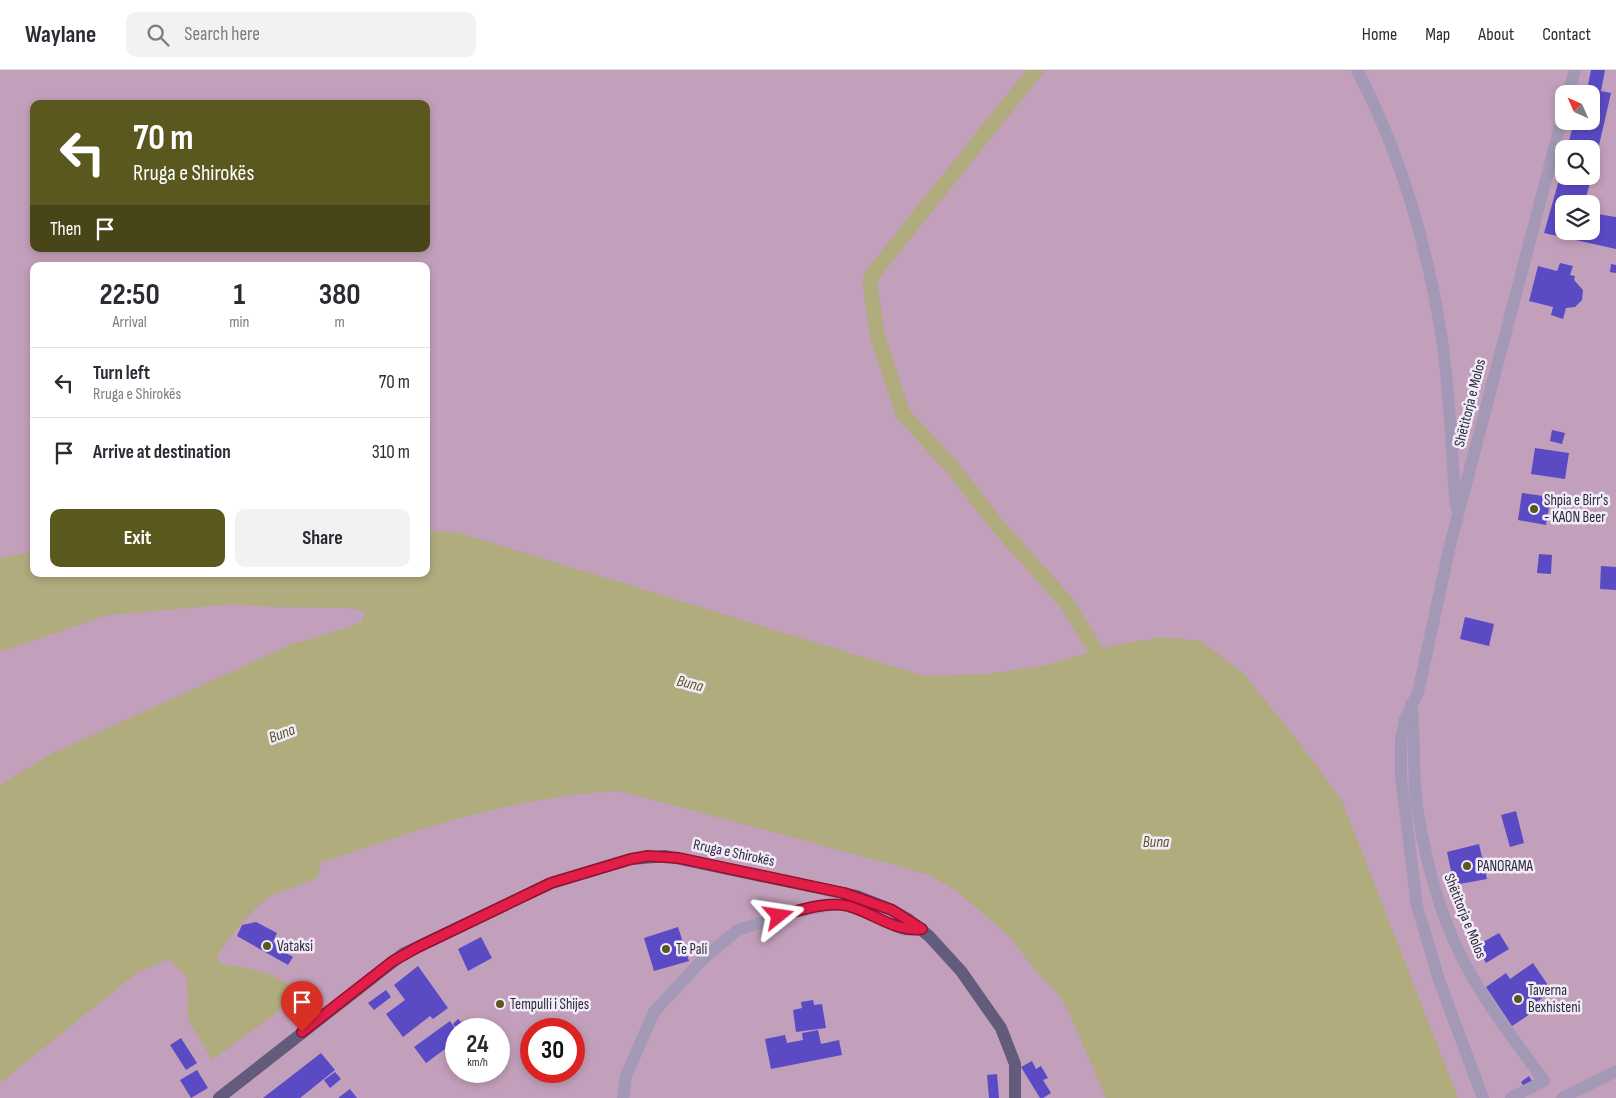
<!DOCTYPE html>
<meta charset="utf-8">
<style>
body{margin:0;font-family:"Sofia Sans Condensed",sans-serif;background:#f2f2f3;color:#2b2b33;height:100vh;display:flex;flex-direction:column;font-size:19px;white-space:nowrap}
*{box-sizing:border-box;margin:0}
p{font-size:16px;color:#7c7c81}
.icon{flex:none;width:28px;height:28px;fill:none;stroke:currentColor;stroke-width:2;stroke-linecap:round;stroke-linejoin:round}
.map{position:relative;flex:1;overflow:hidden}
.sheet{position:absolute;left:30px;top:192px;width:400px;height:315px;display:flex;flex-direction:column;background:#fff;border-radius:10px;box-shadow:0 2px 8px #0003}
.sheet>*{flex:none}
.top-card{position:absolute;left:30px;top:30px;width:400px;height:152px;border-radius:10px;box-shadow:0 2px 8px #0003;background:#5a571f;color:#fff;overflow:hidden}
.needle{width:32px;rotate:315deg}
.buttons{position:absolute;left:1555px;top:15px;display:grid;gap:10px}
.buttons a{display:grid;place-items:center;width:45px;height:45px;border-radius:10px;background:#fff;box-shadow:0 2px 8px #0003;font-size:25px}
.speed{position:absolute;left:445px;top:948px;display:flex;gap:10px;font-size:25px;font-weight:700;text-align:center}
.speed>*{display:grid;place-content:center;width:65px;height:65px;border-radius:50%;background:#fff;box-shadow:0 2px 8px #0003;line-height:1}
.speed small{font-size:12px;font-weight:400}
.speed .limit{border:8px solid #d22;background:#fff;color:#111}
.pin{position:absolute;display:grid;place-items:center;width:42px;height:42px;color:#fff;margin:-51px -21px;border-radius:50% 50% 50% 0;rotate:-45deg;box-shadow:0 0 5px #0007}
.pin .icon{rotate:45deg}
.me{position:absolute;width:55px;margin:-28px;rotate:75deg;stroke-linejoin:round;filter:drop-shadow(0 0 4px #0008)}
.turn{display:flex;align-items:center;gap:18px;height:105px;padding:0 20px;font-size:22px}
.turn .icon{width:65px;height:65px;stroke-width:2.5}
.turn b{display:block;font-size:35px;line-height:42px}
.then{display:flex;align-items:center;height:48px;padding:0 20px;background:#0003;gap:10px;font-size:19px}
.eta{display:flex;justify-content:space-evenly;align-items:center;height:85px;text-align:center}
.eta b{font-size:30px;font-weight:700;line-height:35px}
.button{display:flex;gap:10px;margin-top:auto;padding:10px 20px}
.button a{flex:1;height:58px;border-radius:10px;background:#5a571f;color:#fff;font-size:20px;font-weight:700;line-height:58px;text-align:center}
.button a+a{background:#f2f2f3;color:#2b2b33}
ul{padding:0;list-style:none}
li{display:flex;align-items:center;gap:15px;height:70px;padding:0 20px;border-top:1px solid #e1e1e2}
li div{flex:1}
li b{display:block;font-size:19px}
li em{font-style:normal}
header{display:flex;align-items:center;gap:30px;box-sizing:border-box;height:70px;padding:0 25px;background:#fff;border-bottom:1px solid #e1e1e2}
header strong{font-size:24px}
nav{display:flex;gap:28px;margin-inline-start:auto;font-size:18px}
.search{width:350px;height:45px;background:#f2f2f3;display:flex;align-items:center;gap:12px;box-sizing:border-box;padding:0 18px;border-radius:10px;color:#7c7c81;font-size:19px}
.map>svg:first-child{display:block}
.green{fill:#c29fba;fill-rule:evenodd}
.water{fill:#b0ac7e}
.lines{fill:none;stroke-linecap:round;stroke-linejoin:round}
.canal{stroke:#b0ac7e;stroke-width:15}
.building{fill:#5a4bc5}
.minor{stroke:#a399b7;stroke-width:12}
.major{stroke:#625b7b;stroke-width:12}
.route-casing{stroke:#92132f;stroke-width:12}
.route{stroke:#e11d48;stroke-width:9}
.poi-dot{fill:#5a571f;stroke:#f2ecfa;stroke-width:2}
.labels{text-anchor:middle;dominant-baseline:central;stroke-width:5;stroke-linejoin:round;paint-order:stroke}
.street-label{font-size:15px;fill:#2d2a39;stroke:#f2ecfa}
.poi-label{font-size:15px;fill:#2d2a39;stroke:#f2ecfa;text-anchor:start}
.water-label{font-size:16px;font-style:italic;fill:#5a571f;stroke:#f2ecfa}
</style>
<header>
<strong>Waylane</strong>
<div class="search"><svg class="icon" aria-label="search" viewBox="0 0 24 24"><circle cx="10" cy="10" r="6"/><path d="M15 15l6 6"/></svg>Search here</div>
<nav><a>Home</a><a>Map</a><a>About</a><a>Contact</a></nav>
</header>
<div class="map">
<svg width="1616" height="1028" viewBox="0 0 1616 1028">
<rect width="100%" height="100%" fill="#e7dff3"/>
<path class="green" d="M 0,0 L 1616,0 L 1616,1028 L 0,1028 ZM 1564,24 L 1591,24 L 1591,51 L 1564,51 ZM 34,34 L 426,34 L 426,179 L 34,179 ZM 1564,79 L 1591,79 L 1591,106 L 1564,106 ZM 1564,134 L 1591,134 L 1591,161 L 1564,161 ZM 34,196 L 426,196 L 426,504 L 34,504 ZM 456,959 L 499,959 L 499,1001 L 456,1001 ZM 531,959 L 574,959 L 574,1001 L 531,1001 Z"/>
<path class="water" d="M 426,460 L 460,463 L 924,606 L 986,604 L 1043,596 L 1115,575 L 1163,567 L 1201,571 L 1243,603 L 1302,676 L 1342,731 L 1458,1028 L 1106,1028 L 1069,942 L 1059,925 L 1036,901 L 1008,865 L 958,822 L 929,805 L 898,796 L 620,721 C 517,726 418,759 321,793 L 318,807 C 302,815 284,819 268,828 C 257,834 216,879 218,890 L 223,894 C 250,899 281,901 299,926 L 212,990 L 188,949 L 187,908 L 169,889 L 138,902 L 0,1013 L 0,715 L 51,684 L 292,574 L 348,558 L 361,552 L 365,543 L 357,539 L 343,538 L 271,537 L 234,534 L 108,545 L 0,582 L 0,488 L 34,481 L 34,504 L 426,504 Z"/>
<g class="lines">
<path class="canal" d="M 1036,0 L 879,196 L 871,207 L 870,214 L 877,265 L 903,344 L 952,397 L 997,455 L 1066,532 L 1096,581"/>
</g>
<g class="building">
<path d="M 1591,0 L 1605,0 L 1601,21 L 1611,23 L 1592,106 L 1591,79 L 1567,79 L 1574,51 L 1591,51 L 1591,24 L 1588,24 L 1589,20 L 1587,20 Z"/>
<path d="M 1563,96 L 1564,106 L 1592,106 L 1584,134 L 1564,134 L 1564,161 L 1591,161 L 1591,143 L 1616,147 L 1616,179 L 1544,163 Z"/>
<path d="M 1560,193 L 1573,196 L 1570,205 L 1575,206 L 1574,210 L 1583,220 L 1582,230 L 1575,237 L 1566,238 L 1563,249 L 1551,245 L 1553,237 L 1529,231 L 1538,196 L 1557,201 Z"/>
<path d="M 1611,194 L 1616,195 L 1616,203 L 1610,202 Z"/>
<path d="M 1552,360 L 1565,363 L 1562,374 L 1550,371 Z"/>
<path d="M 1535,378 L 1569,383 L 1565,409 L 1531,404 Z"/>
<path d="M 1522,423 L 1551,427 L 1546,455 L 1518,450 Z"/>
<path d="M 1539,484 L 1552,485 L 1551,504 L 1537,503 Z"/>
<path d="M 1601,496 L 1616,497 L 1616,520 L 1600,519 Z"/>
<path d="M 1465,547 L 1494,554 L 1489,576 L 1460,569 Z"/>
<path d="M 1516,741 L 1524,773 L 1510,777 L 1501,745 Z"/>
<path d="M 1479,774 L 1487,809 L 1454,815 L 1447,782 Z"/>
<path d="M 256,852 L 277,863 L 273,872 L 288,880 L 286,883 L 293,887 L 288,895 L 237,866 L 242,855 Z"/>
<path d="M 678,857 L 689,891 L 654,901 L 644,868 Z"/>
<path d="M 1499,863 L 1509,879 L 1486,893 L 1476,876 Z"/>
<path d="M 481,867 L 492,888 L 468,901 L 458,879 Z"/>
<path d="M 1533,893 L 1552,921 L 1530,937 L 1533,942 L 1512,956 L 1486,917 L 1506,903 L 1510,909 Z"/>
<path d="M 418,896 L 448,938 L 433,949 L 430,946 L 403,967 L 386,944 L 405,930 L 394,915 Z"/>
<path d="M 386,920 L 391,927 L 374,940 L 368,933 Z"/>
<path d="M 813,930 L 814,935 L 822,934 L 826,958 L 796,962 L 793,940 L 802,938 L 801,932 Z"/>
<path d="M 458,949 L 462,953 L 456,958 L 453,954 Z"/>
<path d="M 450,951 L 456,960 L 456,971 L 426,993 L 414,977 Z"/>
<path d="M 818,960 L 821,974 L 839,970 L 842,985 L 771,999 L 765,969 L 785,965 L 787,973 L 803,970 L 802,963 Z"/>
<path d="M 181,968 L 197,993 L 186,1000 L 170,975 Z"/>
<path d="M 321,983 L 335,1000 L 300,1028 L 263,1028 Z"/>
<path d="M 1032,991 L 1036,999 L 1041,996 L 1048,1008 L 1043,1010 L 1051,1023 L 1043,1028 L 1040,1028 L 1021,997 Z"/>
<path d="M 197,1000 L 208,1018 L 191,1028 L 180,1010 Z"/>
<path d="M 335,1002 L 341,1009 L 330,1018 L 324,1010 Z"/>
<path d="M 997,1004 L 999,1028 L 989,1028 L 987,1005 Z"/>
<path d="M 1529,1006 L 1533,1013 L 1525,1018 L 1521,1012 Z"/>
<path d="M 350,1019 L 357,1028 L 338,1028 Z"/>
</g>
<g class="lines">
<g class="minor">
<path d="M 1357,0 C 1400,82 1426,171 1441,263 C 1450,320 1451,379 1456,437"/>
<path d="M 1568,24 L 1575,0"/>
<path d="M 1411,634 C 1416,668 1412,702 1417,736 C 1426,796 1442,856 1473,908 C 1493,944 1520,977 1544,1011 L 1511,1028"/>
<path d="M 623,1028 L 626,1006 L 654,942 L 704,888 L 738,860 L 794,842 L 832,835 L 846,835 L 860,840 L 905,860 L 922,859"/>
<path d="M 1483,1028 L 1440,913 L 1417,836 L 1401,707 L 1401,670 L 1405,649 L 1418,623 L 1450,475 L 1564,41"/>
<path d="M 1562,1028 L 1616,1001"/>
</g>
<path class="major" d="M 219,1028 L 403,884 L 551,813 L 631,789 L 666,786 L 857,826 L 892,840 L 909,850 L 929,866 L 961,901 L 1001,958 L 1015,994 L 1015,1028"/>
</g>
<g class="lines">
<defs>
<path id="route" d="M 302,962 L 393,891 L 418,877 L 551,813 L 631,789 L 648,786 L 679,788 L 844,823 L 892,840 L 922,859 C 896,863 872,842 848,836 C 827,831 800,840 779,846"/>
</defs>
<use href="#route" class="route-casing"/>
<use href="#route" class="route"/>
</g>
<g class="poi-dot">
<circle cx="1534" cy="439" r="5"/>
<circle cx="1467" cy="796" r="5"/>
<circle cx="267" cy="876" r="5"/>
<circle cx="666" cy="879" r="5"/>
<circle cx="1518" cy="929" r="5"/>
<circle cx="500" cy="934" r="5"/>
</g>
<g class="labels">
<g class="street-label">
<text transform="translate(1470 333) rotate(-76)">Shëtitorja e Molos</text>
<text transform="translate(734 783) rotate(12)">Rruga e Shirokës</text>
<text transform="translate(1465 846) rotate(68)">Shëtitorja e Molos</text>
</g>
<g class="poi-label">
<text x="1544" y="430">Shpia e Birr's<tspan x="1544" dy="17">- KAON Beer</tspan></text>
<text x="1477" y="796">PANORAMA</text>
<text x="277" y="876">Vataksi</text>
<text x="676" y="879">Te Pali</text>
<text x="1528" y="920">Taverna<tspan x="1528" dy="17">Bexhisteni</tspan></text>
<text x="510" y="934">Tempulli i Shijes</text>
</g>
<g class="water-label">
<text transform="translate(690 614) rotate(14)">Buna</text>
<text transform="translate(282 664) rotate(-21)">Buna</text>
<text x="1156" y="772">Buna</text>
</g>
</g>
</svg>
<div class="buttons">
<a><svg class="needle" viewBox="-14 -14 28 28"><path d="M0-13l5 13h-10z" fill="#e53935"/><path d="M0 13l5-13h-10z" fill="#7c7c81"/></svg></a>
<a><svg class="icon" aria-label="search" viewBox="0 0 24 24"><circle cx="10" cy="10" r="6"/><path d="M15 15l6 6"/></svg></a>
<a><svg class="icon" aria-label="layers" viewBox="0 0 24 24"><path d="M12 4l9 5-9 5-9-5zM3 14l9 5 9-5"/></svg></a>
</div>
<div class="speed"><div>24<small>km/h</small></div><div class="limit">30</div></div>
<div class="pin" style="left:302px;top:962px;background:#d93025"><svg class="icon" aria-label="arrive" viewBox="0 0 24 24"><path d="M6 21V4h12l-3 4 3 4H6"/></svg></div>
<svg class="me" style="left:779px;top:846px" viewBox="-20 -20 40 40"><path d="M0-17L14 15 0 8-14 15z" fill="#e11d48" stroke="#fff" stroke-width="4"/></svg>
<div class="top-card">
<div class="turn"><svg class="icon" aria-label="left" viewBox="0 0 24 24"><path d="M17 20v-9H6M10 6l-5 5 5 5"/></svg><div><b>70 m</b>Rruga e Shirokës</div></div>
<div class="then">Then<svg class="icon" aria-label="arrive" viewBox="0 0 24 24"><path d="M6 21V4h12l-3 4 3 4H6"/></svg></div>
</div>
<section class="sheet">
<div class="eta">
<div><b>22:50</b><p>Arrival</p></div>
<div><b>1</b><p>min</p></div>
<div><b>380</b><p>m</p></div>
</div>
<ul>
<li><svg class="icon" aria-label="left" viewBox="0 0 24 24"><path d="M17 20v-9H6M10 6l-5 5 5 5"/></svg><div><b>Turn left</b><p>Rruga e Shirokës</p></div><em>70 m</em></li>
<li><svg class="icon" aria-label="arrive" viewBox="0 0 24 24"><path d="M6 21V4h12l-3 4 3 4H6"/></svg><div><b>Arrive at destination</b></div><em>310 m</em></li>
</ul>
<div class="button"><a>Exit</a><a>Share</a></div>
</section>
</div>
